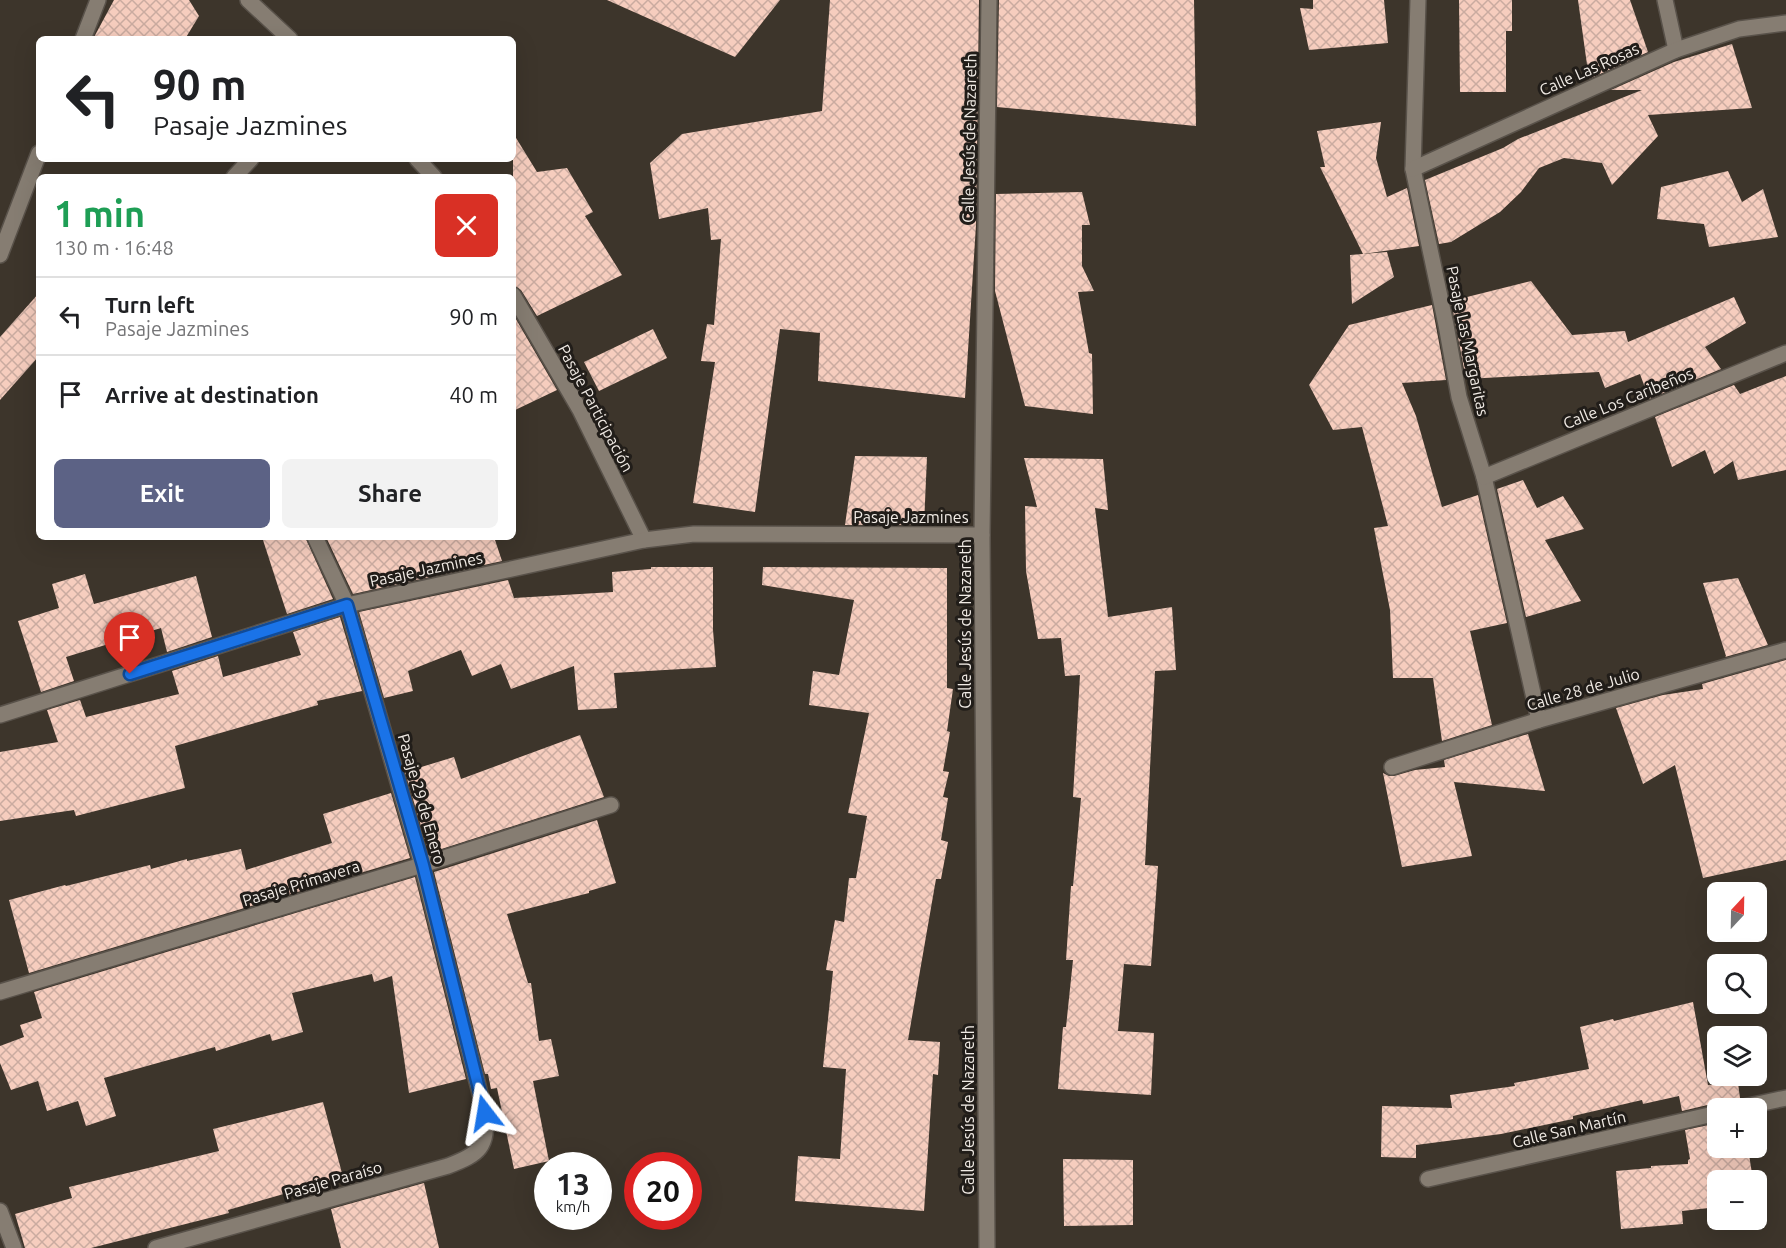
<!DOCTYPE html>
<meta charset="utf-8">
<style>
body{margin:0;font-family:Ubuntu,sans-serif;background:#f2f2f2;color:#202124;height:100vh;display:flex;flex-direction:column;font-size:22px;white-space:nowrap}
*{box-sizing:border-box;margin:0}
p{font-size:20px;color:#757577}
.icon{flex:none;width:33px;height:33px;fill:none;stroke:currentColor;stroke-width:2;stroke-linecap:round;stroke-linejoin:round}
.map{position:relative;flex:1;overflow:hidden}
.drawer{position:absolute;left:36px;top:174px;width:480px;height:366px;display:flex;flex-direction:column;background:#fff;border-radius:9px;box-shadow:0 6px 24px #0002}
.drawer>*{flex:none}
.top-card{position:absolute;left:36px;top:36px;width:480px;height:126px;border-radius:9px;box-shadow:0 6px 24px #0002;background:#fff;color:#202124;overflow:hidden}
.needle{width:39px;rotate:22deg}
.tools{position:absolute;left:1707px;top:882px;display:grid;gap:12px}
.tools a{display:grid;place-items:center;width:60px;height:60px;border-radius:9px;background:#fff;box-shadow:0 6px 24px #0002;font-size:30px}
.speed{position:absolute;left:534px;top:1152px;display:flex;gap:12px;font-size:30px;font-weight:700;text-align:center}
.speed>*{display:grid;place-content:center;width:78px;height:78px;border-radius:50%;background:#fff;box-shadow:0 6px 24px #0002;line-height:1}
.speed small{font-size:15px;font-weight:400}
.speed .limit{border:9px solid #d22;background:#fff;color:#111}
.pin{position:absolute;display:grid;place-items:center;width:51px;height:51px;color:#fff;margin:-62px -26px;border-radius:50% 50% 50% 0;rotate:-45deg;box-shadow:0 0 6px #0007}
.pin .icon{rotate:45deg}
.me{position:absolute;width:66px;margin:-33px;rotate:346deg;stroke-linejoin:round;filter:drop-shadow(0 0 4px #0008)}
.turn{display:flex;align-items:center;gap:21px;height:126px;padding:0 18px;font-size:27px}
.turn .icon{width:78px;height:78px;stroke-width:2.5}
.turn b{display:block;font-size:42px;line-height:51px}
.round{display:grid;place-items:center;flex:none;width:63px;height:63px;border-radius:9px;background:#f2f2f2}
.head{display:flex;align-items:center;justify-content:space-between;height:102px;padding:0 18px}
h1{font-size:36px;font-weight:600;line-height:45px;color:#1e9e55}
.button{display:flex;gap:12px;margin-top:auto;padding:12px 18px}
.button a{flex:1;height:69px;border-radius:9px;background:#5c6285;color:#fff;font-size:24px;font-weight:600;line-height:69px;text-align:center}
.button a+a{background:#f2f2f2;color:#202124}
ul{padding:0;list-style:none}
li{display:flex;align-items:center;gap:18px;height:78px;padding:0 18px;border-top:2px solid #e0e0e0}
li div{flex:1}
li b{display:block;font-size:22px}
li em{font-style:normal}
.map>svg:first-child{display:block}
.building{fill:url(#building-cross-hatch)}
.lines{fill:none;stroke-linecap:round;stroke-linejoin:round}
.minor-casing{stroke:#59524a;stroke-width:18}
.minor{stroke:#867d72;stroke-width:15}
.route-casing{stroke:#114b97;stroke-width:15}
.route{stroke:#1a73e8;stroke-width:10}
.labels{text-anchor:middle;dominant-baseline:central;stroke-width:6;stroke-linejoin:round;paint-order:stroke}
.street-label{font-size:16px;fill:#f1ebe5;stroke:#211d19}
</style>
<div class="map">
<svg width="1786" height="1248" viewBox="0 0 1786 1248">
<defs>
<pattern id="building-cross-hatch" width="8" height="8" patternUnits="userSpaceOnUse" patternTransform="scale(1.5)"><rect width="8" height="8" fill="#f6cdbe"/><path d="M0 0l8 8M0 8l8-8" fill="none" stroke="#caaba0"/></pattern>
</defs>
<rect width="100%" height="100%" fill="#3d352b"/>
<g class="building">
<path d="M 114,0 L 189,0 L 199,16 L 185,39 L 93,39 Z"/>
<path d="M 607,0 L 780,0 L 735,57 Z"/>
<path d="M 830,0 L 979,0 L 976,225 L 965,398 L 818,381 L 820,333 L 780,329 L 755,512 L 693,503 L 715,362 L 701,361 L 707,324 L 714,325 L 721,239 L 711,240 L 708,208 L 659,219 L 650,163 L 682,134 L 822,111 Z"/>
<path d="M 999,0 L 1194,0 L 1196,126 L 997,107 Z"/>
<path d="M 1313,0 L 1384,0 L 1388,43 L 1309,50 L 1300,8 L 1313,9 Z"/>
<path d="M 1459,0 L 1512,0 L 1512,31 L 1506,31 L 1506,92 L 1460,92 Z"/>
<path d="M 1578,0 L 1630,0 L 1648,52 L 1589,79 Z"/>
<path d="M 1732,44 L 1752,108 L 1648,115 L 1658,136 L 1612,185 L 1602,163 L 1564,158 L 1539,168 L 1521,192 L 1500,212 L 1451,242 L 1439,244 L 1425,180 L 1503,148 L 1518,139 L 1642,90 L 1611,90 L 1674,62 Z"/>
<path d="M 1381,122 L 1376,158 L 1387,197 L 1407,188 L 1419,246 L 1363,254 L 1320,167 L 1325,167 L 1317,131 Z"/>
<path d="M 513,133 L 537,172 L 567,168 L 593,212 L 585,216 L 622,275 L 537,316 L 521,290 L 513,285 Z"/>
<path d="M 1728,171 L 1742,202 L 1763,189 L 1778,237 L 1709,247 L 1704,224 L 1657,219 L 1661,187 Z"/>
<path d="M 1082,192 L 1090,225 L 1082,225 L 1082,266 L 1094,291 L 1078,292 L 1089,353 L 1092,354 L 1093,414 L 1025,406 L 995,291 L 996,194 Z"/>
<path d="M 1387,252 L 1394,277 L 1352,304 L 1350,255 Z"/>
<path d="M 1531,281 L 1572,335 L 1625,331 L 1628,342 L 1734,297 L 1746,323 L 1705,347 L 1721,369 L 1649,399 L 1640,374 L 1605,388 L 1599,372 L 1466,379 L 1451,301 Z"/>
<path d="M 39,293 L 39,356 L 0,400 L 0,337 Z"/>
<path d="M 1432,305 L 1446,380 L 1402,383 L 1416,416 L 1442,507 L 1478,495 L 1507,623 L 1470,631 L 1492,725 L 1442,741 L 1433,678 L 1393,678 L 1390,610 L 1374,528 L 1388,526 L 1362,427 L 1333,430 L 1309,385 L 1349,325 Z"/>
<path d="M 513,314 L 557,390 L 513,411 Z"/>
<path d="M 653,329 L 667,358 L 599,391 L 584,362 Z"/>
<path d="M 1786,376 L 1786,470 L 1738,480 L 1733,461 L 1714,474 L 1705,450 L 1672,467 L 1655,417 L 1734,385 L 1740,394 Z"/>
<path d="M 855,456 L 927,457 L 924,525 L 845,525 Z"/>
<path d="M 1024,458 L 1103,459 L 1108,510 L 1095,508 L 1108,617 L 1172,607 L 1176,670 L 1155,671 L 1145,865 L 1158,866 L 1151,966 L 1124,964 L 1118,1031 L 1154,1033 L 1151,1095 L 1058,1089 L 1063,1027 L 1066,1027 L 1073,960 L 1066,960 L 1071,886 L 1073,886 L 1081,798 L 1073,797 L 1080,675 L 1065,676 L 1061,638 L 1038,639 L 1026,571 L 1025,506 L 1037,507 Z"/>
<path d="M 1523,480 L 1537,508 L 1563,496 L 1584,529 L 1545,540 L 1581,601 L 1526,617 L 1497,489 Z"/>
<path d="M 262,537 L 305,537 L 333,599 L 287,614 Z"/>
<path d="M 326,537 L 494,537 L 502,561 L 353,594 Z"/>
<path d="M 651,567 L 713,567 L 713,630 L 716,667 L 614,673 L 617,708 L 578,710 L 574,666 L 511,689 L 501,664 L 472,676 L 461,650 L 408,671 L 413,691 L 384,698 L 359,612 L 508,580 L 514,598 L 613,592 L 612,572 L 651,569 Z"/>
<path d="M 763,567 L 947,568 L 947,688 L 953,689 L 947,731 L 950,732 L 943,771 L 949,772 L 943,797 L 948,798 L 941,840 L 948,842 L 941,879 L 936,879 L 908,1040 L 940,1042 L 938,1075 L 933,1074 L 924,1211 L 795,1201 L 798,1156 L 840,1159 L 846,1069 L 823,1067 L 833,971 L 826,970 L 835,920 L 844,922 L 849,878 L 856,878 L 867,816 L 848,813 L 869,713 L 809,705 L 813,671 L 839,675 L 854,600 L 762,585 Z"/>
<path d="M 85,574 L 94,604 L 196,576 L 212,637 L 167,652 L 161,628 L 66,657 L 74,681 L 41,692 L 18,621 L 59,608 L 52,584 Z"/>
<path d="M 1738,578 L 1768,645 L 1725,657 L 1726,656 L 1703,583 Z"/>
<path d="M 340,617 L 362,691 L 317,701 L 318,705 L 175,746 L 185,788 L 76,816 L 74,810 L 0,821 L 0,752 L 58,742 L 47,710 L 80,700 L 86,717 L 179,694 L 172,671 L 218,656 L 223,677 L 301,655 L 293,632 Z"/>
<path d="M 1786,660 L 1786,860 L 1703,878 L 1675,765 L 1643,784 L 1616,708 L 1663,695 L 1703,689 L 1702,684 Z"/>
<path d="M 1528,734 L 1545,791 L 1454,782 L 1472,856 L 1402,867 L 1383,773 L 1389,776 L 1394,776 L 1415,770 L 1445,767 L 1444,760 Z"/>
<path d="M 580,735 L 604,797 L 429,853 L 405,772 L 454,757 L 461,779 Z"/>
<path d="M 391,793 L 410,858 L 29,973 L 9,900 L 65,885 L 66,886 L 150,865 L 151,869 L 187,859 L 187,861 L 241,849 L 246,870 L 332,843 L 323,814 Z"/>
<path d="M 597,820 L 616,883 L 589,891 L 589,893 L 507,914 L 528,983 L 531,983 L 539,1041 L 551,1039 L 559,1076 L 533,1081 L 549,1161 L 514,1169 L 497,1088 L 491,1089 L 488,1074 L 485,1074 L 434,872 Z"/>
<path d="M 415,877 L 466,1079 L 409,1093 L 392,976 L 374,982 L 372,974 L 292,993 L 303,1032 L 272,1041 L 270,1034 L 216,1051 L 215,1047 L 104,1078 L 116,1116 L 86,1126 L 78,1101 L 47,1111 L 38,1081 L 11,1090 L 0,1063 L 0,1046 L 24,1037 L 20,1025 L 42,1018 L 34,992 Z"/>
<path d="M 1693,1002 L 1708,1085 L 1738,1083 L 1740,1098 L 1732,1101 L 1729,1108 L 1716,1103 L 1682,1111 L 1679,1096 L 1643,1104 L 1642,1100 L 1573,1116 L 1573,1119 L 1501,1134 L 1416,1145 L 1416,1158 L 1381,1157 L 1382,1106 L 1452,1108 L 1450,1095 L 1515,1086 L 1514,1083 L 1589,1069 L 1580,1027 L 1613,1019 L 1614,1021 Z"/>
<path d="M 323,1102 L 343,1177 L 228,1210 L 229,1213 L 91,1248 L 25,1248 L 15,1214 L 72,1198 L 69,1187 L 219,1151 L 213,1129 Z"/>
<path d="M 1718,1123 L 1718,1148 L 1748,1148 L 1753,1180 L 1718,1180 L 1718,1207 L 1682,1211 L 1683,1224 L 1621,1229 L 1616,1171 L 1651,1168 L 1651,1166 L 1688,1164 L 1688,1160 L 1690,1159 L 1685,1130 Z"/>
<path d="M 1063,1159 L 1133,1160 L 1133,1225 L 1064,1226 Z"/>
<path d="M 424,1183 L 439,1248 L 341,1248 L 331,1209 Z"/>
</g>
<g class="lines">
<defs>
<g id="minor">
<path d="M 248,0 L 290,39"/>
<path d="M 1418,0 L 1413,169 L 1446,325 L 1459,397 L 1484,477 L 1539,720"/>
<path d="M 1665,0 L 1676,50"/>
<path d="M 83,39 L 98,0"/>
<path d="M 417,159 L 434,177"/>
<path d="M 1413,169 L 1676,50 L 1739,29 L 1786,23"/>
<path d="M 234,177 L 251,159"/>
<path d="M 0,255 L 39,153"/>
<path d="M 513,295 L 580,410 L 644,540"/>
<path d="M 1484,477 L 1786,353"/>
<path d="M 0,715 L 347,605 L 644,540 L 694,534 L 982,535"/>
<path d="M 1392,767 L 1539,720 L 1786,650"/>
<path d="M 0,992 L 422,865 L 611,805"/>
<path d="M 1739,1108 L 1786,1098"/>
<path d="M 1428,1179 L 1718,1113"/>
<path d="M 0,1211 L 14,1248"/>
<path d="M 156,1248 L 448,1166 C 480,1154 488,1147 485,1113 L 422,865 L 347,605 L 315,537"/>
<path d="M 987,1248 L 982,535 L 989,0"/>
</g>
</defs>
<use href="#minor" class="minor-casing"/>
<use href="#minor" class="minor"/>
</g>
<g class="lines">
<defs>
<path id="route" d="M 130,674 L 347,605 L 423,865 L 485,1113"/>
</defs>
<use href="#route" class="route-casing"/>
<use href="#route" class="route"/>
</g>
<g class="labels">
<g class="street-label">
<text transform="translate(1589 69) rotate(-24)">Calle Las Rosas</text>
<text transform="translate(969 138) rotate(-89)">Calle Jesús de Nazareth</text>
<text transform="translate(1468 341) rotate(78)">Pasaje Las Margaritas</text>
<text transform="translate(1628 398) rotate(-22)">Calle Los Caribeños</text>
<text transform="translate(596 408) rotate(62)">Pasaje Participación</text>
<text x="911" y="517">Pasaje Jazmines</text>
<text transform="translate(426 569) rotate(-12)">Pasaje Jazmines</text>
<text transform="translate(965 624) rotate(-90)">Calle Jesús de Nazareth</text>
<text transform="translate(1583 689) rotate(-16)">Calle 28 de Julio</text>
<text transform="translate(422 799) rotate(74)">Pasaje 29 de Enero</text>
<text transform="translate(301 883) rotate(-17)">Pasaje Primavera</text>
<text transform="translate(968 1110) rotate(-90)">Calle Jesús de Nazareth</text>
<text transform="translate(1569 1129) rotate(-13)">Calle San Martín</text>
<text transform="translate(333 1180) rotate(-16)">Pasaje Paraíso</text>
</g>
</g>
</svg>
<div class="tools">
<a><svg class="needle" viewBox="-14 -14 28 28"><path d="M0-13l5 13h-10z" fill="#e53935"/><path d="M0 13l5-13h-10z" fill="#757577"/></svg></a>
<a><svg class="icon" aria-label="search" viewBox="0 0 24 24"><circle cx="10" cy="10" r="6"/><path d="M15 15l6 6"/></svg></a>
<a><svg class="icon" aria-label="layers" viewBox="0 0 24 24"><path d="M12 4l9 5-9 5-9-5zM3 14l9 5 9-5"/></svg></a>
<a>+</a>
<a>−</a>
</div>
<div class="speed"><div>13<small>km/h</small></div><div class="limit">20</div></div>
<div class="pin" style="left:130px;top:674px;background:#d93025"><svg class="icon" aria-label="arrive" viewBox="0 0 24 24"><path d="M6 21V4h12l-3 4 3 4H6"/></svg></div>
<svg class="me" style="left:485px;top:1113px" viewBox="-20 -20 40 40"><path d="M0-17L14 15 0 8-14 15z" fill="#1a73e8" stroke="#fff" stroke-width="4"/></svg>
<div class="top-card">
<div class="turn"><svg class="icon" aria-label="left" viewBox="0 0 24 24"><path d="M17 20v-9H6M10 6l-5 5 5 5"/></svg><div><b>90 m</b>Pasaje Jazmines</div></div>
</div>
<section class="drawer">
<div class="head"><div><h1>1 min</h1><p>130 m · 16:48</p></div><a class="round" style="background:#d93025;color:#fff"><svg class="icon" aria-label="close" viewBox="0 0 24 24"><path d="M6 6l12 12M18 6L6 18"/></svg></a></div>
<ul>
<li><svg class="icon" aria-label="left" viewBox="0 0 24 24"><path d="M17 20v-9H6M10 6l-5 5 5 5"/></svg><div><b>Turn left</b><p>Pasaje Jazmines</p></div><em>90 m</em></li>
<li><svg class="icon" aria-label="arrive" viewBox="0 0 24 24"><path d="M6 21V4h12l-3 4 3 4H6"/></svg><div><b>Arrive at destination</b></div><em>40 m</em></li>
</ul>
<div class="button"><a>Exit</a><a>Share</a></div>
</section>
</div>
